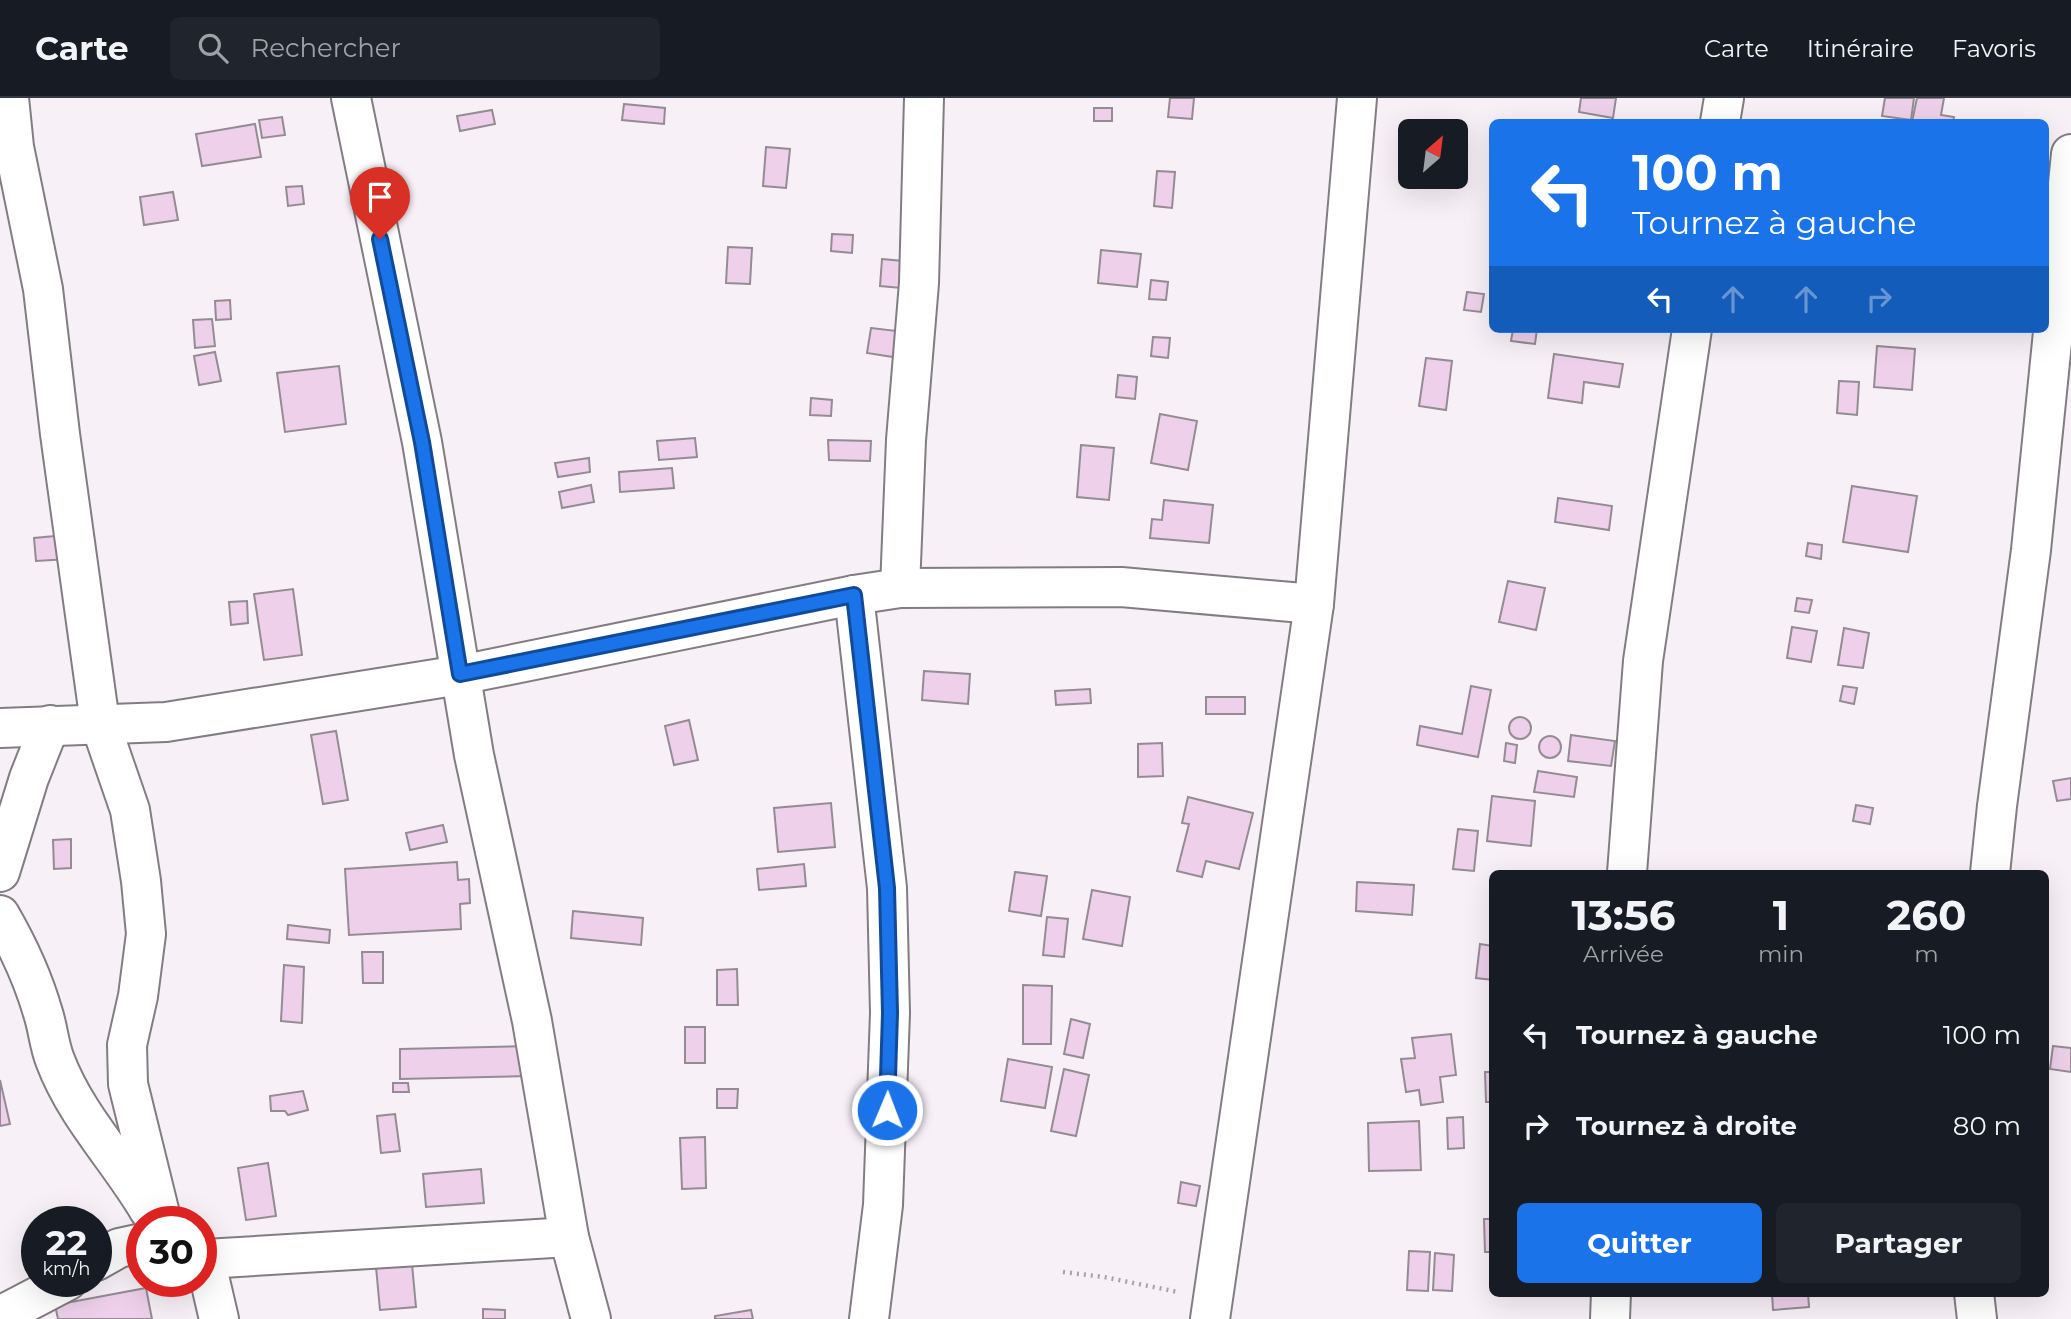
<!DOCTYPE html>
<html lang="fr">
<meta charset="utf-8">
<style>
body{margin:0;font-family:Montserrat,sans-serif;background:#20242c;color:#f1f3f6;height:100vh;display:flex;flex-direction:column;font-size:26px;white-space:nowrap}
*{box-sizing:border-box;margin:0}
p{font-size:23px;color:#9ea1a6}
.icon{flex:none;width:38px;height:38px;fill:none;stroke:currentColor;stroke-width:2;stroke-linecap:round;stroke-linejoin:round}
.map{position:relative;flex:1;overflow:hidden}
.details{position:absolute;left:1489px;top:772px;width:560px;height:427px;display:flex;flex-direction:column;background:#171b24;border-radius:10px;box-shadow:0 7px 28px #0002}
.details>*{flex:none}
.guide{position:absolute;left:1489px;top:21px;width:560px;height:214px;border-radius:10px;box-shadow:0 7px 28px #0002;background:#1a73e8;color:#fff;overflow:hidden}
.needle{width:46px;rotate:28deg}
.buttons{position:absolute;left:1398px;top:21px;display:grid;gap:14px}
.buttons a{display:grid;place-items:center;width:70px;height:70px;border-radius:10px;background:#171b24;box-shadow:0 7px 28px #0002;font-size:35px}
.speed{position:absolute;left:21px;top:1108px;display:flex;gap:14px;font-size:35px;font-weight:700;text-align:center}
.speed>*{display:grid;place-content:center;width:91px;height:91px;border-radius:50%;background:#171b24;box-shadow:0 7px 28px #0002;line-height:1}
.speed small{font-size:18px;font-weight:400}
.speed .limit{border:10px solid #d22;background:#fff;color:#111}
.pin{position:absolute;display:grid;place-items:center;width:60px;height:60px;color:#fff;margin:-72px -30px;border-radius:50% 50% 50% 0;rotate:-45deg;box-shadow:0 0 7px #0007}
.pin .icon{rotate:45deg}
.me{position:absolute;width:77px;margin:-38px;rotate:1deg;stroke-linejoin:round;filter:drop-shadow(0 0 5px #0008)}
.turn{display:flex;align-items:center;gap:24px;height:147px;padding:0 28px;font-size:32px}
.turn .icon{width:91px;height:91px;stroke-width:2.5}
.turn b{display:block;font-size:49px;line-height:60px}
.lanes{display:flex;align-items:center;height:66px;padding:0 28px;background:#0003;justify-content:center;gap:35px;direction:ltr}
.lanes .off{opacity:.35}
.eta{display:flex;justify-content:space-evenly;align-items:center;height:119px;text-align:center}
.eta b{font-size:42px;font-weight:700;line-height:49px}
.primary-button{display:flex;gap:14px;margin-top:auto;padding:14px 28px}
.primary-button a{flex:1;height:80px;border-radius:10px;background:#1a73e8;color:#fff;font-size:28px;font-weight:700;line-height:80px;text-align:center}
.primary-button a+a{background:#20242c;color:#f1f3f6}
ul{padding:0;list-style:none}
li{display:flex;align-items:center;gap:21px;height:91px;padding:0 28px}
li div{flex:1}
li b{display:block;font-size:26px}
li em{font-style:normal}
header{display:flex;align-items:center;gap:42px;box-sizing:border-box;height:98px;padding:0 35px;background:#171b24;border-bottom:2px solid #363941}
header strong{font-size:33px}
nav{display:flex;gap:38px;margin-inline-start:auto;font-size:24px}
.search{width:490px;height:63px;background:#20242c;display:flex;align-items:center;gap:18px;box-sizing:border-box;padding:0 24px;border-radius:10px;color:#9ea1a6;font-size:26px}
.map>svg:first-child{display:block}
.building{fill:#eed0ea;stroke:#938c92;stroke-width:2}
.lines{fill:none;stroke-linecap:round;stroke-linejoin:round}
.street-casing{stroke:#837c82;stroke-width:42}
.path{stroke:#a8a2a7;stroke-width:4.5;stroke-dasharray:2 5;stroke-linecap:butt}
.street{stroke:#fff;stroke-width:38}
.route-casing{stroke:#114b97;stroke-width:18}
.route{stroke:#1a73e8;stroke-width:12}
</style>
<header>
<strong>Carte</strong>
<div class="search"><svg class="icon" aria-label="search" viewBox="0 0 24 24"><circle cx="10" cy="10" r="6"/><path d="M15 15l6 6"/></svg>Rechercher</div>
<nav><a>Carte</a><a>Itinéraire</a><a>Favoris</a></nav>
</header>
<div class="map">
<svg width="2071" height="1221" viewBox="0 0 2071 1221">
<rect width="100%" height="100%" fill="#f8f0f7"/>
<g class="building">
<path d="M 1170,0 L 1194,0 L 1192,21 L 1168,19 Z"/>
<path d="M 1581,0 L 1616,0 L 1613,20 L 1579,14 Z"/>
<path d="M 1885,0 L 1914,0 L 1911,22 L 1882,18 Z"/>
<path d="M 1917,0 L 1944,0 L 1941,17 L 1954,19 L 1953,24 L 1912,24 Z"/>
<path d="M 624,6 L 665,10 L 664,26 L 622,22 Z"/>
<rect x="1094" y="10" width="18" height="13"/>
<path d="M 492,12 L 495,26 L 460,33 L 457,18 Z"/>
<path d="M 282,19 L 285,37 L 262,40 L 259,22 Z"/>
<path d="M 255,26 L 261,59 L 202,68 L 196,36 Z"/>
<path d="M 766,49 L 790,51 L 786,90 L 763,88 Z"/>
<path d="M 1157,73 L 1175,74 L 1172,110 L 1154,108 Z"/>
<path d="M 302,88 L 304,106 L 288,108 L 286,89 Z"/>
<path d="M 173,94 L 178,122 L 144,127 L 140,99 Z"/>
<path d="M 832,136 L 853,137 L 852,155 L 831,153 Z"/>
<path d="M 728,149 L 752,150 L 750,186 L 726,185 Z"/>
<path d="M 1101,152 L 1141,156 L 1137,189 L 1098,185 Z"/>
<path d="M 882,161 L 903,163 L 901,190 L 880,188 Z"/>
<path d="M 1151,182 L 1168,184 L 1166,202 L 1149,201 Z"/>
<path d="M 1467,194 L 1484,196 L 1481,214 L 1464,212 Z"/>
<path d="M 230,202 L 231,221 L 216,222 L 215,203 Z"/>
<path d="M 212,221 L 215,248 L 195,250 L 193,222 Z"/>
<path d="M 871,230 L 897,233 L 893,259 L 867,255 Z"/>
<path d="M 1513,231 L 1537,231 L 1535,246 L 1511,243 Z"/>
<path d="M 1153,239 L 1170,240 L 1168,260 L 1151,258 Z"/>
<path d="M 1877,248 L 1915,251 L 1912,292 L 1874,289 Z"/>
<path d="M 215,254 L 221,283 L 199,287 L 194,258 Z"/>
<path d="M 1554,256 L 1623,266 L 1619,289 L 1584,284 L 1582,305 L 1548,300 Z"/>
<path d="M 1426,260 L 1452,263 L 1446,312 L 1419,308 Z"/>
<path d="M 339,268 L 346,326 L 285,334 L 277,275 Z"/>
<path d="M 1118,277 L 1137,279 L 1135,301 L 1116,299 Z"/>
<path d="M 1839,283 L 1859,284 L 1857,317 L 1837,315 Z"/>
<path d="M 811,300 L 832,302 L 831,318 L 810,317 Z"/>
<path d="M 1160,316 L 1197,323 L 1188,372 L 1151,365 Z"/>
<path d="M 695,340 L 697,359 L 659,362 L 657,343 Z"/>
<path d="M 828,342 L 871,343 L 870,363 L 829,362 Z"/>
<path d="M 1081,347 L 1114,350 L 1109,402 L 1077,399 Z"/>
<path d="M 589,360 L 590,374 L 558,379 L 555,365 Z"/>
<path d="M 672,370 L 674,390 L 620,394 L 619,374 Z"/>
<path d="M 591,387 L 594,404 L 562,410 L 559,394 Z"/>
<path d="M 1852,388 L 1917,398 L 1908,454 L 1843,444 Z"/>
<path d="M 1558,400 L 1612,408 L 1609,432 L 1555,424 Z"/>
<path d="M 1164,402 L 1213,407 L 1209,445 L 1150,440 L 1152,421 L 1162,422 Z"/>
<path d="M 66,437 L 69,461 L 36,463 L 34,440 Z"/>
<path d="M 1808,445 L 1822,447 L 1821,461 L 1806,458 Z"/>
<path d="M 1508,483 L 1545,490 L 1536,532 L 1499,524 Z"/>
<path d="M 293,491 L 302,557 L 264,562 L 254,496 Z"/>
<path d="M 1797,500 L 1812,502 L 1809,515 L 1795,513 Z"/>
<path d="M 247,503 L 248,525 L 231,527 L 229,504 Z"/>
<path d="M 1792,529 L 1817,533 L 1811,564 L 1787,560 Z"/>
<path d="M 1844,530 L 1869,535 L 1863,570 L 1838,567 Z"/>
<path d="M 924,573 L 970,576 L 968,606 L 922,602 Z"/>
<path d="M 1471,588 L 1491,592 L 1478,659 L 1417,647 L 1420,628 L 1462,636 Z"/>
<path d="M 1843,588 L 1857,590 L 1854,606 L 1840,603 Z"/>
<path d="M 1090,591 L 1091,605 L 1056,607 L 1055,593 Z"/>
<rect x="1206" y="599" width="39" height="17"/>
<circle cx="1520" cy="630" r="11"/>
<path d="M 689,622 L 698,662 L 674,667 L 665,628 Z"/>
<path d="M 336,633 L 348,702 L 323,706 L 311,637 Z"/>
<path d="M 1571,637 L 1615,643 L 1611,668 L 1568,663 Z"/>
<circle cx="1550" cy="649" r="11"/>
<path d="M 1162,645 L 1163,678 L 1138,679 L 1138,646 Z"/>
<path d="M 1506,645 L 1517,647 L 1515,665 L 1504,663 Z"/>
<path d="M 1538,673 L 1577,679 L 1574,699 L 1534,694 Z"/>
<path d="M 2071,680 L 2071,701 L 2057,703 L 2053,683 Z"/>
<path d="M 1492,698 L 1535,703 L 1531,748 L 1487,743 Z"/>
<path d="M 1188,699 L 1253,715 L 1239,771 L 1206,763 L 1202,779 L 1177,773 L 1189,726 L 1182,725 Z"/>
<path d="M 831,705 L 835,749 L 778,754 L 774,710 Z"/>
<path d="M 1856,707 L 1873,710 L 1870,726 L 1853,723 Z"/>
<path d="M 443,727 L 447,744 L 410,752 L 406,735 Z"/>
<path d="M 1458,731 L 1478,733 L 1474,773 L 1453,771 Z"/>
<path d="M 71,741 L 71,770 L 54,771 L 53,742 Z"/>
<path d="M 457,764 L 458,782 L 469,781 L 470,805 L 460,806 L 461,831 L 349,837 L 345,771 Z"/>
<path d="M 804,766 L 806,788 L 759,792 L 757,771 Z"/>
<path d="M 1015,774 L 1047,778 L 1041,818 L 1009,813 Z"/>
<path d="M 1357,784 L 1414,787 L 1412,817 L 1356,813 Z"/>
<path d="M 1092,792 L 1130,799 L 1122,848 L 1083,841 Z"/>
<path d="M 573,813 L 643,820 L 641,847 L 571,840 Z"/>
<path d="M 1047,819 L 1068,821 L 1064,859 L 1043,857 Z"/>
<path d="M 288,827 L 330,832 L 329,845 L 287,841 Z"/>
<path d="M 1480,846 L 1493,848 L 1493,882 L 1476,880 Z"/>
<path d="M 362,854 L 383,854 L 383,885 L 363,885 Z"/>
<path d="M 284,867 L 304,869 L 302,925 L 281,923 Z"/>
<path d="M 737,871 L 738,907 L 717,907 L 717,872 Z"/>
<path d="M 1023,887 L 1052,888 L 1051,946 L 1023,946 Z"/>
<path d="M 1071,921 L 1090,926 L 1083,960 L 1064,956 Z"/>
<rect x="685" y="929" width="20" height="36"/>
<path d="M 1451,936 L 1456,977 L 1440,979 L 1443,1004 L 1421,1007 L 1419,992 L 1406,994 L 1401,961 L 1415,960 L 1412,940 Z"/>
<path d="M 528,948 L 529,978 L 400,981 L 400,951 Z"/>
<path d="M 2053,948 L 2071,950 L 2071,974 L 2050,971 Z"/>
<path d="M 1008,961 L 1052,969 L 1045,1010 L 1001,1003 Z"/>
<path d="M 1064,971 L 1089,977 L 1076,1038 L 1051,1033 Z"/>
<path d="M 1485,974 L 1493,974 L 1493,1004 L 1486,1004 Z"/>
<path d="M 0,982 L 10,1026 L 0,1028 Z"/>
<path d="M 393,985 L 408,985 L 409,994 L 393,994 Z"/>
<path d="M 717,991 L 738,991 L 737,1010 L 717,1010 Z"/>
<path d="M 303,993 L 308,1012 L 288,1017 L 285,1013 L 271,1013 L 270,998 Z"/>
<path d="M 395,1016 L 400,1053 L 381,1055 L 377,1018 Z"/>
<path d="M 1463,1019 L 1464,1050 L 1448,1051 L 1447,1020 Z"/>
<path d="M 1419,1023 L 1421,1072 L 1369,1073 L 1368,1025 Z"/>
<path d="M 705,1039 L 706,1090 L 682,1091 L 680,1040 Z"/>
<path d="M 268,1065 L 276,1118 L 246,1122 L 238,1070 Z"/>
<path d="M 481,1071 L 484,1105 L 426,1109 L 423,1076 Z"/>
<path d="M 1181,1084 L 1200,1088 L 1196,1108 L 1178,1105 Z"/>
<path d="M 1484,1121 L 1493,1121 L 1493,1154 L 1485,1154 Z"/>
<path d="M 1409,1153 L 1430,1154 L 1428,1193 L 1407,1192 Z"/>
<path d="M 1435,1155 L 1454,1157 L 1452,1193 L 1433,1192 Z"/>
<path d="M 412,1166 L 416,1209 L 380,1212 L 376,1169 Z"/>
<path d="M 146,1190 L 152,1221 L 58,1221 L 55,1207 Z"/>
<path d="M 1772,1195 L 1808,1195 L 1809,1209 L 1773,1212 Z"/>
<path d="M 483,1211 L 505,1212 L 505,1221 L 483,1221 Z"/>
<path d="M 751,1212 L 753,1221 L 715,1221 L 715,1218 Z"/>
</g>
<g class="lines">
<defs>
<g id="street">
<path d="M 9,0 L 14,49 L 43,191 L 60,336 L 100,625 L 130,712 L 141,783 L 146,836 L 138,898 L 127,947 L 128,986 L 162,1124"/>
<path d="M 351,0 L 422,344 L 474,657 L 532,923 L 569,1139 L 591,1221"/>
<path d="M 1720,24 L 1724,0"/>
<path d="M 900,490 L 906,342 L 919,185 L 924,0"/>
<path d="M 854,497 L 887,790 L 890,915 L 883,1107 L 869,1221"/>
<path d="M 0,630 L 166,624 L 460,577 L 854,497 L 900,490 L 1121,489 L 1314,506"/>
<path d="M 0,774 L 29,680 L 50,627"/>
<path d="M 1627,775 L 1643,563 L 1692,231"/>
<path d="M 1990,775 L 1997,708 L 2031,452 L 2071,56"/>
<path d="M 0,817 C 18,848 33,880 43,915 C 48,930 49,947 55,962 C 76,1018 119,1061 149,1112"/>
<path d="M 201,1159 L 205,1161 L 219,1221"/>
<path d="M 205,1161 L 569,1139"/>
<path d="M 96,1163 L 119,1150 L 142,1145"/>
<path d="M 1974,1195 L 1977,1221"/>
<path d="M 0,1218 L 67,1183"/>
<path d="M 1210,1221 L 1314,506 L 1357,0"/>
<path d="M 1610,1221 L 1611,1195"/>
</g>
</defs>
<use href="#street" class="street-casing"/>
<path class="path" d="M 1063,1174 L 1104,1179 L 1178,1194"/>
<use href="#street" class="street"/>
</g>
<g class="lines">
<defs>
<path id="route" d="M 380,141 L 422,344 L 460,576 L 854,497 L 887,790 L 890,915 L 887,1012"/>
</defs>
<use href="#route" class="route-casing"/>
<use href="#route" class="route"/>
</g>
</svg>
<div class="buttons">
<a><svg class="needle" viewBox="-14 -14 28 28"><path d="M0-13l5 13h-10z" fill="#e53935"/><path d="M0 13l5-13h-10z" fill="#9ea1a6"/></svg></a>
</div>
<div class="speed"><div>22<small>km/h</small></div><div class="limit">30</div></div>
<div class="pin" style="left:380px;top:141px;background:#d93025"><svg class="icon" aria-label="arrive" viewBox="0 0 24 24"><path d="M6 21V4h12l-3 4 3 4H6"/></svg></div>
<svg class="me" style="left:887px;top:1012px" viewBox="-20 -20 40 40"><circle r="17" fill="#1a73e8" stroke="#fff" stroke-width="3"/><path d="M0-11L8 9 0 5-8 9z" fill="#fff"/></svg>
<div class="guide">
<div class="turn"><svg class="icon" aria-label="left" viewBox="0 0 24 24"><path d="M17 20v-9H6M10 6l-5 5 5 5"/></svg><div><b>100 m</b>Tournez à gauche</div></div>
<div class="lanes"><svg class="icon" aria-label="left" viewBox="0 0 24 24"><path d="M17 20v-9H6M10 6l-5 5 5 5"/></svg><svg class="icon off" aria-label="ahead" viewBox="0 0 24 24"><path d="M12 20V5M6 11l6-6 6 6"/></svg><svg class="icon off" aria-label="ahead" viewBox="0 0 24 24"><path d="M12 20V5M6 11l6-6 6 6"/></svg><svg class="icon off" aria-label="right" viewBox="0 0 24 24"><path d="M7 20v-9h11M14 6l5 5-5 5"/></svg></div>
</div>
<section class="details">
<div class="eta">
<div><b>13:56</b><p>Arrivée</p></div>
<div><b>1</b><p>min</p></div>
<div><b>260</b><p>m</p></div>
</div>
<ul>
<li><svg class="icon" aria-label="left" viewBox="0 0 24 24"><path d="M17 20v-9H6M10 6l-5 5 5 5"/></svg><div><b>Tournez à gauche</b></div><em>100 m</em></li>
<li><svg class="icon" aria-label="right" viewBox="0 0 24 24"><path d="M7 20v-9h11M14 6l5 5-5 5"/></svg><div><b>Tournez à droite</b></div><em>80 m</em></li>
</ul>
<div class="primary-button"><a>Quitter</a><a>Partager</a></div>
</section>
</div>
